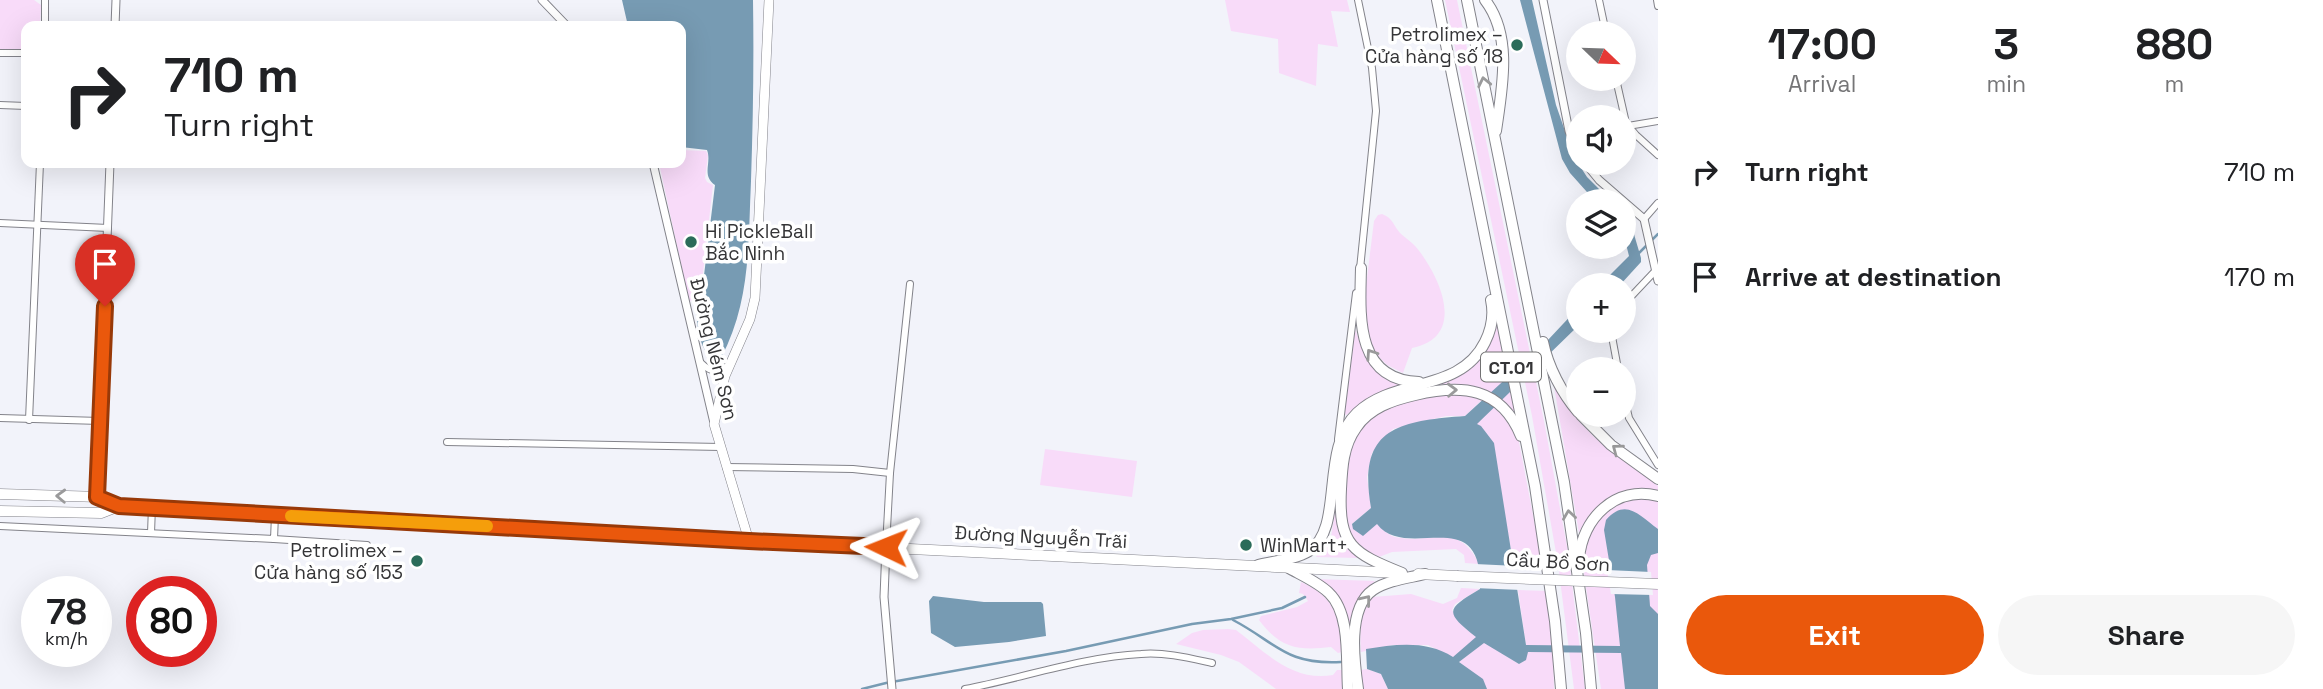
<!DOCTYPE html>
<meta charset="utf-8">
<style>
body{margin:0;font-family:"Space Grotesk",sans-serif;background:#f6f6f6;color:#202124;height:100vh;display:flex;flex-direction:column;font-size:26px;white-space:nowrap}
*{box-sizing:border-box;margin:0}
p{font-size:23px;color:#757577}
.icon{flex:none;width:38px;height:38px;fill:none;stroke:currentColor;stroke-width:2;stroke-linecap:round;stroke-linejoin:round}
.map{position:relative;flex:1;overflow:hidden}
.drawer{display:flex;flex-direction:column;background:#fff;width:665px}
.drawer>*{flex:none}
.guide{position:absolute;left:21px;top:21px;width:665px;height:147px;border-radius:14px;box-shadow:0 7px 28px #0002;background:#fff;color:#202124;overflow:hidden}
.needle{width:46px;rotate:113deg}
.fabs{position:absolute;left:1566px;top:21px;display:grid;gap:14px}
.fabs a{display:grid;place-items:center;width:70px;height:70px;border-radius:50%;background:#fff;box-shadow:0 7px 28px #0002;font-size:35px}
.speed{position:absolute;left:21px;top:576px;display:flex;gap:14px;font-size:35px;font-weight:700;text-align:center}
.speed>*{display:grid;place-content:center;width:91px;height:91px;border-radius:50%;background:#fff;box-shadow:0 7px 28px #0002;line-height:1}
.speed small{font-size:18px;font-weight:400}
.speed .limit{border:10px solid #d22;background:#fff;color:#111}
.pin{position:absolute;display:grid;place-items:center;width:60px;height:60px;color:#fff;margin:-72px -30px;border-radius:50% 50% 50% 0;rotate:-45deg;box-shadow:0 0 7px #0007}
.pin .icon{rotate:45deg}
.me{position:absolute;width:77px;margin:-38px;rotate:272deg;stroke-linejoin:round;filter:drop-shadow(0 0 5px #0008)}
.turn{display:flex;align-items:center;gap:24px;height:147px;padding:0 28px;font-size:32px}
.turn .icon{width:91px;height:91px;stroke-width:2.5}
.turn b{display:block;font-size:49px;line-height:60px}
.eta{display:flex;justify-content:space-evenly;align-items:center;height:119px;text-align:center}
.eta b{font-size:42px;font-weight:700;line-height:49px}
.primary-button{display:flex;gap:14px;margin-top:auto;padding:14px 28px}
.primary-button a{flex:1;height:80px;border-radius:42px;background:#ea580c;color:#fff;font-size:28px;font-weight:700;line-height:80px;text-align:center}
.primary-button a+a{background:#f6f6f6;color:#202124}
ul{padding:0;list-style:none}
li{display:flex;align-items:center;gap:21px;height:105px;padding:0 28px}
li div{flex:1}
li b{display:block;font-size:26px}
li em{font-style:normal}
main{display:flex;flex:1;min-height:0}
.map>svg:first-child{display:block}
.green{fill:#f8dbf9}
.water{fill:#779bb3}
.pier{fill:#f2f3fa}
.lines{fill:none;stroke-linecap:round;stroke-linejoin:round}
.stream{stroke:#779bb3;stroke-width:2.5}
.minor-casing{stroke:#83838a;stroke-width:8}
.tertiary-casing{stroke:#83838a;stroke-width:9}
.secondary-casing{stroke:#83838a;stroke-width:10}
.trunk-casing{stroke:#83838a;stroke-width:11}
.motorway-casing{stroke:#83838a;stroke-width:12}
.minor{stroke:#fff;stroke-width:6}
.tertiary{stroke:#fff;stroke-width:7}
.secondary{stroke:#fff;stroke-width:9}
.trunk{stroke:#fff;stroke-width:10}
.motorway{stroke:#fff;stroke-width:10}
.trunk-bridge-casing{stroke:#83838a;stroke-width:11;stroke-linecap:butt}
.trunk-bridge{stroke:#fff;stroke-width:10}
.oneway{stroke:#9a9a9b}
.route-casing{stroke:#983908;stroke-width:18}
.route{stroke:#ea580c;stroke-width:12}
.slow{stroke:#f59e0b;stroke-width:12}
.poi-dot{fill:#2b6c5a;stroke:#fff;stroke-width:2.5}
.labels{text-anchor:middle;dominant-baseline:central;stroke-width:7;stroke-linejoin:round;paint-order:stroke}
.shield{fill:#fff;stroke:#727273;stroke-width:2}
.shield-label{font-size:18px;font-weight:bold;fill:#353537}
.poi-label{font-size:19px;fill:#353537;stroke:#fff;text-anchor:end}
.street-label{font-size:19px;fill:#353537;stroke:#fff}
</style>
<main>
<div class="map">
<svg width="1658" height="689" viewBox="0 0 1658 689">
<rect width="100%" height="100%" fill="#f2f3fa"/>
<g class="green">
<path d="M 0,0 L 34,0 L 41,5 L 40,26 L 26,26 L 26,51 L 0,50 Z"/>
<path d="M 1225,0 L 1347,0 L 1350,12 L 1331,11 L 1338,47 L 1318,44 L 1316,86 L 1279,73 L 1278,39 L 1231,31 Z"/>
<path d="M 1445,0 L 1457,0 L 1544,421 L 1568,552 L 1585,689 L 1574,689 L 1558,564 L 1532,416 Z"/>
<path d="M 681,150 L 706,151 L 708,155 L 705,178 L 707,182 L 713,185 L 700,299 L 689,301 L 659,163 L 681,163 Z"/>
<path d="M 1382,214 C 1393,218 1393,225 1400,233 C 1405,238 1412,242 1416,247 C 1440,276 1468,337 1412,348 L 1403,373 L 1387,365 L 1377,355 L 1365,334 L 1365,294 L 1374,221 L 1378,215 Z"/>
<path d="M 1499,321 L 1520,423 C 1493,397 1479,379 1437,385 L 1490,340 Z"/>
<path d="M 1355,329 L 1362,348 L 1368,359 L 1402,383 L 1372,396 L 1346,415 L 1344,414 Z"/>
<path d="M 1554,386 L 1577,419 L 1594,437 L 1658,486 L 1658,492 C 1622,499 1596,496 1579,533 Z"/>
<path d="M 1464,394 L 1482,400 L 1465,416 L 1446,416 L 1393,429 L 1372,453 L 1367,477 L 1371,508 L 1352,524 L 1354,528 L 1377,524 C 1382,528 1389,536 1395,537 C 1432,545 1458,520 1479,564 L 1465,563 L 1464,555 L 1456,549 L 1392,552 L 1379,557 C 1374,555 1367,554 1363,551 C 1337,532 1342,459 1357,433 C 1361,426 1372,414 1379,410 C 1402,396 1438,396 1464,394 Z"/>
<path d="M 1495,406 L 1502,413 L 1518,437 L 1543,567 L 1514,566 L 1506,522 L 1476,424 Z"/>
<path d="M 1045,449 L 1137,461 L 1132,497 L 1040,485 Z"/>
<path d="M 1632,496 L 1658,498 L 1658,689 L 1601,689 L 1583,567 L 1583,553 L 1597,516 Z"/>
<path d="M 1335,512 C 1344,529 1340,544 1358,558 L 1316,557 L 1331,537 Z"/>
<path d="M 1315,579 L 1375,581 C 1355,601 1352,608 1352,636 L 1348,625 Z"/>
<path d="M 1301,582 C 1335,596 1340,618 1342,652 L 1338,653 L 1331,647 C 1298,651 1280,648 1259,620 L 1261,616 L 1297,607 L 1308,601 L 1303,594 L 1299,593 Z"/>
<path d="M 1461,588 L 1480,589 L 1455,604 L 1452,610 L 1466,629 L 1477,637 L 1453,658 L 1428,645 L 1393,645 L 1361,652 C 1360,629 1359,616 1372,597 L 1411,594 L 1443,604 L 1457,598 Z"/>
<path d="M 1518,590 L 1548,591 L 1553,646 L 1526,646 Z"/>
<path d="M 1228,629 L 1236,630 C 1266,653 1293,682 1333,675 L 1337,670 L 1343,670 L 1345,689 L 1276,689 L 1239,662 L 1221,655 L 1176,644 L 1192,633 L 1203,630 Z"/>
<path d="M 1484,642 L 1519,664 L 1527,652 L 1553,652 L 1554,689 L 1487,689 L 1459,662 Z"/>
<path d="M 1367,669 L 1381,674 L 1388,689 L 1362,689 L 1361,670 Z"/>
</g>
<g class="water">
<path d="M 622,0 L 753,0 C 754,61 753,121 751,181 C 748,244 751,301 721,358 L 716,360 C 696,350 698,321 695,301 L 701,300 L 715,185 C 701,175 712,163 707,150 L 681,147 L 681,26 L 628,26 Z"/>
<path d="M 1520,0 L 1532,0 L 1556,105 L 1574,157 L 1587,177 L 1611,201 L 1595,201 L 1570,173 L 1562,159 Z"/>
<path d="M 1624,215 L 1631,224 L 1641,258 L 1641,262 L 1620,285 L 1600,285 L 1629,256 L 1624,236 Z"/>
<path d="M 1578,308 L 1578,326 L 1477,424 L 1481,426 L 1494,443 L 1526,645 L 1620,646 L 1615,597 L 1604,530 L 1606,520 C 1626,497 1640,516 1658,529 L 1658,553 L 1651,555 L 1647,565 L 1650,606 L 1658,614 L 1658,689 L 1625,689 L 1621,653 L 1528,652 L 1526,660 L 1519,664 L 1484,643 L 1459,662 L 1483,679 L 1487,689 L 1388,689 L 1381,674 L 1367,669 L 1366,649 C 1396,644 1427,640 1453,657 L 1476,637 C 1443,611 1447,609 1480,589 C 1483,500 1407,563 1377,524 L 1363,536 L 1353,529 L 1352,524 L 1371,508 C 1357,428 1398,421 1465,416 L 1547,341 Z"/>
<path d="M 933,596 L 984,602 L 1041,602 L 1043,604 L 1046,636 L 1009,642 L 955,647 L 931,633 L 929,601 Z"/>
</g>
<g class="pier">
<path d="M 1475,564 L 1517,566 L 1521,590 L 1474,588 L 1477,587 L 1477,568 Z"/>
<path d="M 1607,570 L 1651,572 L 1653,595 L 1611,594 Z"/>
</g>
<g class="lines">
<g class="stream">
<path d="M 1638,254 L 1658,234"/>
<path d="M 1233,620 C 1277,643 1285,665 1341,662"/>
<path d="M 862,689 L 886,683 L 1066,651 L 1192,624 L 1231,619 L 1282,608 L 1305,597"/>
</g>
<defs>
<g id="minor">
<path d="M 1358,0 L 1372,68 L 1376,111 L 1360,269"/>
<path d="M 1599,0 L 1606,33"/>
<path d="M 1657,0 L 1658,6"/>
<path d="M 45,26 L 45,0"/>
<path d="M 0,53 L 26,53"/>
<path d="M 1616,79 L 1626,123 L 1636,135 L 1658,155"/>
<path d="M 0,105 L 26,106"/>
<path d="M 1628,126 L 1658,121"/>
<path d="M 1644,219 L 1658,203"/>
<path d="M 0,223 L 108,228"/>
<path d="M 1624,304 L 1658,268"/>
<path d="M 1611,331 L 1618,369"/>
<path d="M 701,363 C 709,371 718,374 727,366"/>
<path d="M 1624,397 L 1629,418 L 1658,465"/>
<path d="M 0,418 L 100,421"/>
<path d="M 29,420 L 40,163"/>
<path d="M 1338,439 L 1356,293"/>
<path d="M 447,442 L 721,447"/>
<path d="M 726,467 L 853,469 L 890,473"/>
<path d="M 0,526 L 274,539 L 275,515"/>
<path d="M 151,533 L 152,507"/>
<path d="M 274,539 L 367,545"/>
<path d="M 886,547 L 890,473 L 910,284"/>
<path d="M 965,689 C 1023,678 1082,657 1141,654 C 1165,652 1189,658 1212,663"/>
</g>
<g id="tertiary">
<path d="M 542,0 L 567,26"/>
<path d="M 1543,0 L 1569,131 L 1578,152"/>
<path d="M 115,26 L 116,0"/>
<path d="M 653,163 L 714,423"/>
<path d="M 1585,163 L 1599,180 L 1644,219 L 1658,281"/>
<path d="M 97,497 L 110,163"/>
<path d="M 886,547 L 884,597 L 892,689"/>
</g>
<path id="secondary" d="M 749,541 L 714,424 L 725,376 L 750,319 L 755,298 L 769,0"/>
<g id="trunk">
<path d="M 0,494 L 101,497 L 119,506 L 749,541 L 1399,573"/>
<path d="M 0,511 L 101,513 L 119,506"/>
<path d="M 1418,574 L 1457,576"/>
</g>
<g id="motorway">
<path d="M 1437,0 L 1535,486 L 1555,621 L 1561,689"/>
<path d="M 1467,0 L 1564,482 L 1586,633 L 1591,689"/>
<path d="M 1485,0 C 1513,36 1502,89 1496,131"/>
<path d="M 1361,268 C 1360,314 1354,380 1419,382"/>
<path d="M 1543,342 C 1548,367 1562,393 1578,412"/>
<path d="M 1581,415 L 1611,445 L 1658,479"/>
<path d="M 1579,559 C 1582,518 1616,485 1658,496"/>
<path d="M 1258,565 C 1274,561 1294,560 1309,551 C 1345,528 1319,449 1357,413 C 1395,377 1460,393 1485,342 C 1492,328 1494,314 1491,300"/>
<path d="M 1287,567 C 1301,575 1318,582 1329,593 C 1351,614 1346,661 1348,689"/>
<path d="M 1402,573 C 1353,553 1338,546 1341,489 C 1342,468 1343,446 1356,428 C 1369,408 1393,400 1415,395 C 1462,384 1501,387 1521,436"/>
<path d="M 1358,689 C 1354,661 1347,608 1373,590 C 1388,580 1409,578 1425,574"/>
</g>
</defs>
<use href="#minor" class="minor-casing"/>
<use href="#tertiary" class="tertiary-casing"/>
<use href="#secondary" class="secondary-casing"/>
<use href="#trunk" class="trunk-casing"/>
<use href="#motorway" class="motorway-casing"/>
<use href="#minor" class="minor"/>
<use href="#tertiary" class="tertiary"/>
<use href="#secondary" class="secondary"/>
<use href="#trunk" class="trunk"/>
<use href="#motorway" class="motorway"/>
<defs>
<path id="trunk-bridge" d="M 1457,576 L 1658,584"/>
</defs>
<use href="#trunk-bridge" class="trunk-bridge-casing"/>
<use href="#trunk-bridge" class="trunk-bridge"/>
</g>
<defs><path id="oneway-chevron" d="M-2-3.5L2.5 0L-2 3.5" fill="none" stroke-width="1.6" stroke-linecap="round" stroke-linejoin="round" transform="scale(1.75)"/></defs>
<g class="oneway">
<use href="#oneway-chevron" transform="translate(1484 82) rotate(-102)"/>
<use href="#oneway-chevron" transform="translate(1371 354) rotate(-124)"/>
<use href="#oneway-chevron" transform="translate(1452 390) rotate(-2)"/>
<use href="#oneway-chevron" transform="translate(1617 449) rotate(-143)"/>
<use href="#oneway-chevron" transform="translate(61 496) rotate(-178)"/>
<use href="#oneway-chevron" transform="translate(1569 515) rotate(-98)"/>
<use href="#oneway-chevron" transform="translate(1366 600) rotate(-51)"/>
</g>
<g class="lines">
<defs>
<path id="route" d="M 105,306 L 97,497 L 119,506 L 749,541 L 886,547"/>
</defs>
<use href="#route" class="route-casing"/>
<use href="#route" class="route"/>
<path class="slow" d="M 291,516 L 487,526"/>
</g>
<g class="poi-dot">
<circle cx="1517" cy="45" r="7"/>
<circle cx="691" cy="242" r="7"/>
<circle cx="1246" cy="545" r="7"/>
<circle cx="417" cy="561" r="7"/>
</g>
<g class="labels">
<rect class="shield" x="1481" y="352.5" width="60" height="29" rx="5"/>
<g class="shield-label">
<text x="1511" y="367">CT.01</text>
</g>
<g class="poi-label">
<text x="1503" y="34">Petrolimex –<tspan x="1503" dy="22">Cửa hàng số 18</tspan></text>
<text x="705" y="231" text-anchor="start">Hi PickleBall<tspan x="705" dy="22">Bắc Ninh</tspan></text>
<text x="1260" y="545" text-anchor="start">WinMart+</text>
<text x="403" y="550">Petrolimex –<tspan x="403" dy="22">Cửa hàng số 153</tspan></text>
</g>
<g class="street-label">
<text transform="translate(714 349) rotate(76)">Đường Ném Sơn</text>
<text transform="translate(1041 537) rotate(3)">Đường Nguyễn Trãi</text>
<text transform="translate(1558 562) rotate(3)">Cầu Bồ Sơn</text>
</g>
</g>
</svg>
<div class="fabs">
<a><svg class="needle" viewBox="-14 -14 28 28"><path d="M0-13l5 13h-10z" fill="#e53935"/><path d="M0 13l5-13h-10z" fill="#757577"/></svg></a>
<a><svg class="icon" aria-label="sound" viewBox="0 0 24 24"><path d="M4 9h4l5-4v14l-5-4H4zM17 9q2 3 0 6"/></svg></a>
<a><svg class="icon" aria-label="layers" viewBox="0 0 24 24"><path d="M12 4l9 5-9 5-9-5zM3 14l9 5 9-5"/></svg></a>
<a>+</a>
<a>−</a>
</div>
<div class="speed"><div>78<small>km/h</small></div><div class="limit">80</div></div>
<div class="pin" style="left:105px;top:306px;background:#d93025"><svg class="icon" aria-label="arrive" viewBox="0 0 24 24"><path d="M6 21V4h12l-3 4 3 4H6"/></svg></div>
<svg class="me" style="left:886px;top:547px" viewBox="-20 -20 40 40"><path d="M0-17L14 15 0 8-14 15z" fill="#ea580c" stroke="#fff" stroke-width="4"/></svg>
<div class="guide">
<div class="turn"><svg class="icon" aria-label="right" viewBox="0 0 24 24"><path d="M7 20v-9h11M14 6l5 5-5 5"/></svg><div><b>710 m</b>Turn right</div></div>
</div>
</div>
<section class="drawer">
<div class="eta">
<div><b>17:00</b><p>Arrival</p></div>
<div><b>3</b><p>min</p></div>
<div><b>880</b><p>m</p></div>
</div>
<ul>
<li><svg class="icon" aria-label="right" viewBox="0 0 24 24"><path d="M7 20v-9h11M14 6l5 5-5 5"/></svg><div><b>Turn right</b></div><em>710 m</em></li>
<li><svg class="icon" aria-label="arrive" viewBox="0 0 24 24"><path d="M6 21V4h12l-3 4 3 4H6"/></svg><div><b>Arrive at destination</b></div><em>170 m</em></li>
</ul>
<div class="primary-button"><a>Exit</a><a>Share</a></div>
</section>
</main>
